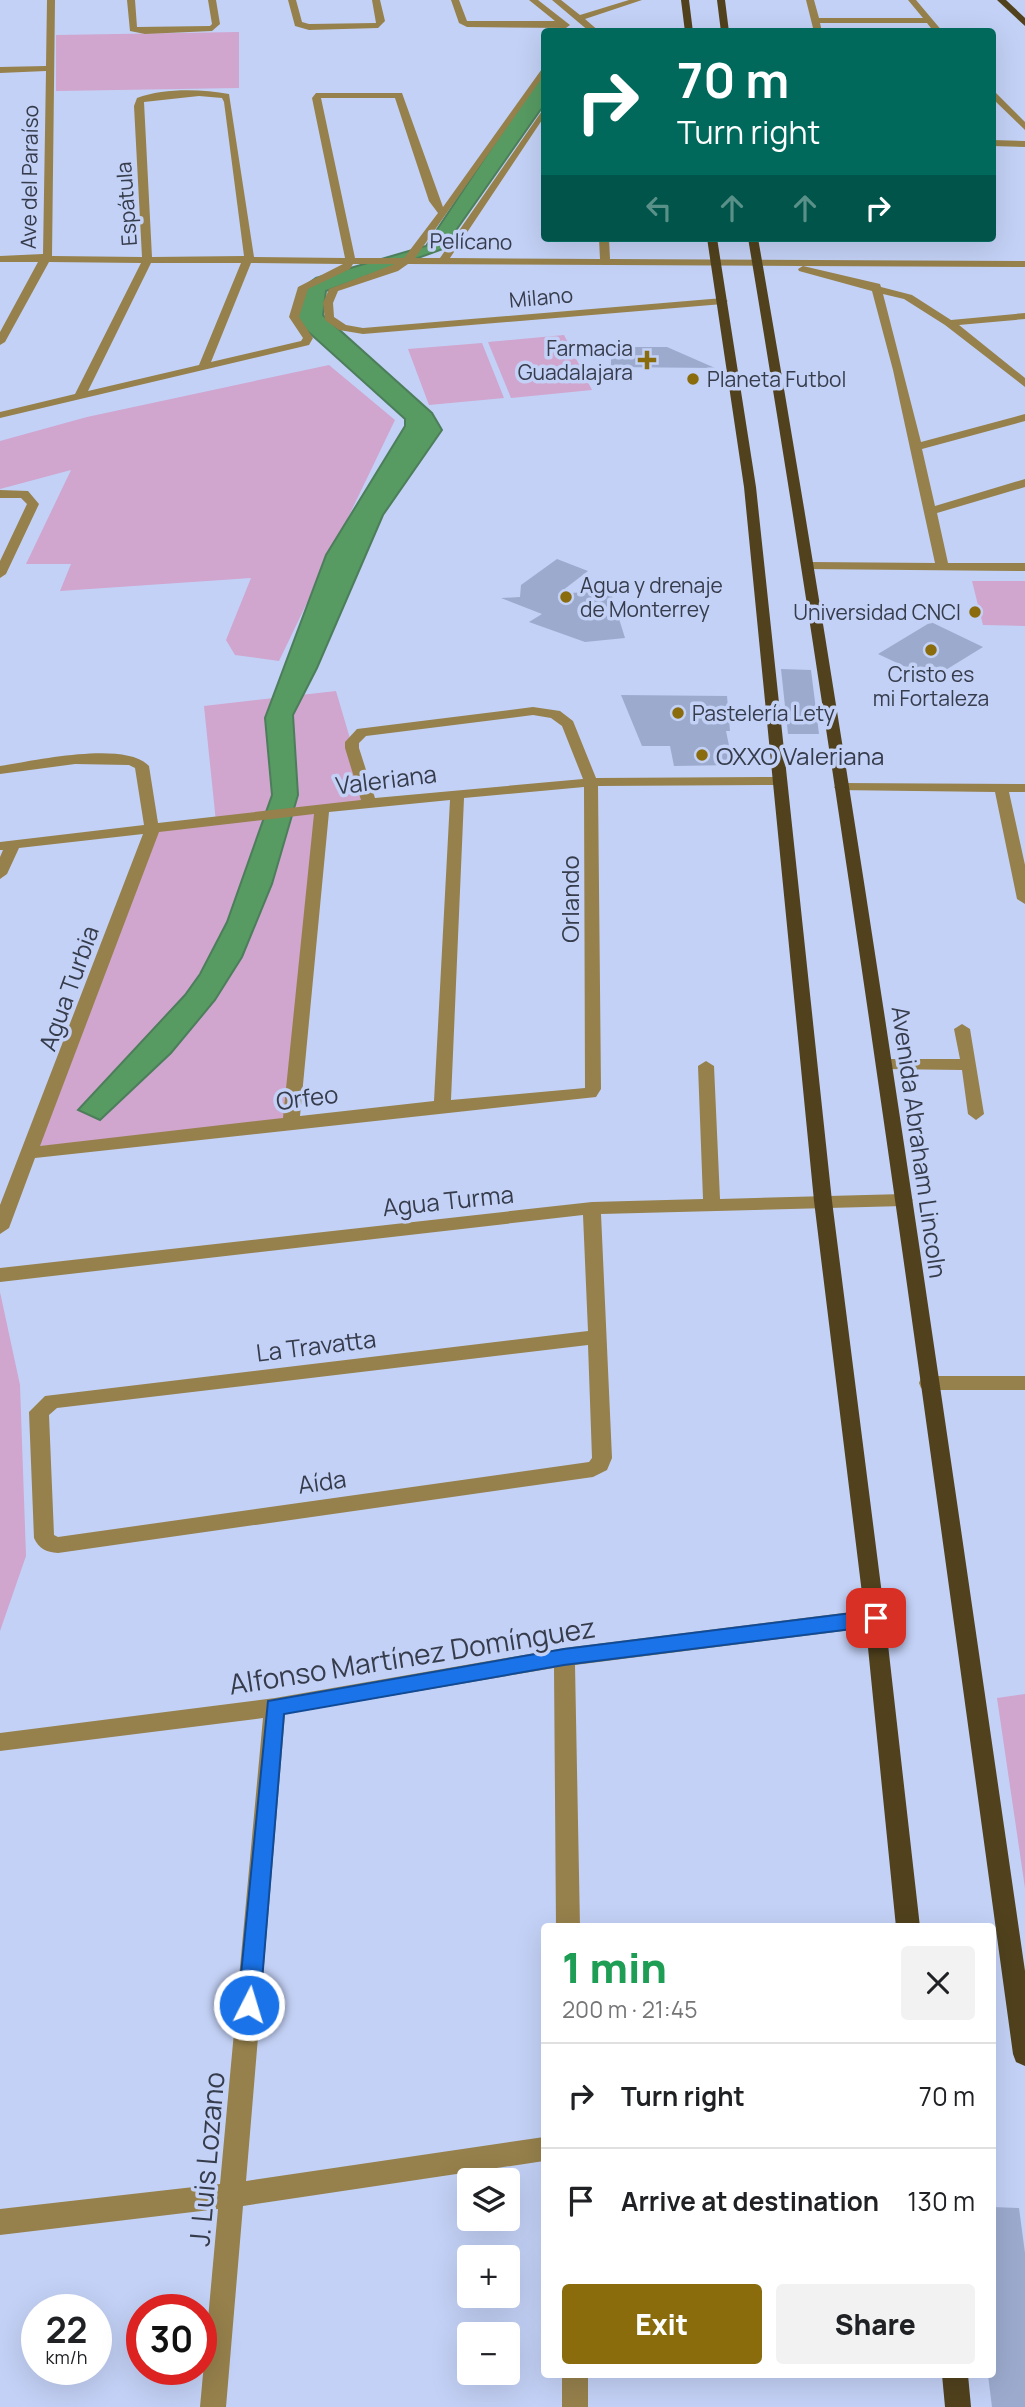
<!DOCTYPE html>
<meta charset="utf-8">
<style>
body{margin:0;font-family:Manrope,sans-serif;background:#f2f2f2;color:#202124;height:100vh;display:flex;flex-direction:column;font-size:26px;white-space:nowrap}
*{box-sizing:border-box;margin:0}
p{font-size:23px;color:#757577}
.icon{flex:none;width:38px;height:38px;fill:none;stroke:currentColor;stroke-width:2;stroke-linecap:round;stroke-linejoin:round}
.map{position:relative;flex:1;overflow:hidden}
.details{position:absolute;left:541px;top:1923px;width:455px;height:455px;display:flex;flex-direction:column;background:#fff;border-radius:7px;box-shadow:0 7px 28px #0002}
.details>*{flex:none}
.top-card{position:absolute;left:541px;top:28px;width:455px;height:214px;border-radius:7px;box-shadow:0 7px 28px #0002;background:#00695c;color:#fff;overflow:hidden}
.controls{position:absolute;left:457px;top:2168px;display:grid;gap:14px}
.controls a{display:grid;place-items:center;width:63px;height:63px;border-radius:7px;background:#fff;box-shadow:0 7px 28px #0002;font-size:35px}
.speed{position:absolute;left:21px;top:2294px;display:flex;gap:14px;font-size:35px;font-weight:700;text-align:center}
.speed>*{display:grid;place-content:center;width:91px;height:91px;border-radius:50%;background:#fff;box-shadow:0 7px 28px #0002;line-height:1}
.speed small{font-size:18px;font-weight:400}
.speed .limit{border:10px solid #d22;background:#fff;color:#111}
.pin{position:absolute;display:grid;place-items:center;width:60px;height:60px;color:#fff;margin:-30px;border-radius:14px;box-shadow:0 4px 10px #0006}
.me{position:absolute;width:77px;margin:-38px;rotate:5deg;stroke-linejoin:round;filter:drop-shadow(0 0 5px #0008)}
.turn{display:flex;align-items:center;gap:24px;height:147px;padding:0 21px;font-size:32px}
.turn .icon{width:91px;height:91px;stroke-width:2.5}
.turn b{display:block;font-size:49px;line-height:60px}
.lanes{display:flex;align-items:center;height:66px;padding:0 21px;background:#0003;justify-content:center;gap:35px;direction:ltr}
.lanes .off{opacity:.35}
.round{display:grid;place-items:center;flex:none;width:74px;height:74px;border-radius:7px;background:#f2f2f2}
.summary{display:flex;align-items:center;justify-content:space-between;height:119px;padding:0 21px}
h1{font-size:42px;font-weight:800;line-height:52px;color:#1e9e55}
.cta{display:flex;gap:14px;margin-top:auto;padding:14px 21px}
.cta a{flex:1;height:80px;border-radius:7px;background:#8a6c0c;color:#fff;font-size:28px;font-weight:800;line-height:80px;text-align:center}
.cta a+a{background:#f2f2f2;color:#202124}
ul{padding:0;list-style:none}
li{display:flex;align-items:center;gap:21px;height:105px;padding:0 21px;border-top:2px solid #e0e0e0}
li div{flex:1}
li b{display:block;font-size:26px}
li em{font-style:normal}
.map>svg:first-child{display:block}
.green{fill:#d0a5ce}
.water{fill:#579a62;stroke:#4d7e5b;stroke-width:2}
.building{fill:#9caace}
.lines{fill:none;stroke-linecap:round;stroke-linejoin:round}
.minor{fill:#96814c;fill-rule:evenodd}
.major{fill:#51421d;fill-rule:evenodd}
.route{fill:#1a73e8;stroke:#114b97;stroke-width:2}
.poi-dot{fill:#8a6c0c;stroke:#c3d1f6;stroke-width:2.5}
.labels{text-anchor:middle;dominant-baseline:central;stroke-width:7;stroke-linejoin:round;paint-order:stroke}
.far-street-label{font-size:21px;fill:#363c4b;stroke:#c3d1f6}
.far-poi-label{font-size:21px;fill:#363c4b;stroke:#c3d1f6;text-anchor:start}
.poi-label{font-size:24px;fill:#363c4b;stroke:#c3d1f6;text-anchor:start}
.street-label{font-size:24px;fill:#363c4b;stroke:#c3d1f6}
.near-street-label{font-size:28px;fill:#363c4b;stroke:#c3d1f6}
</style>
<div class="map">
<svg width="1025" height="2407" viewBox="0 0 1025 2407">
<rect width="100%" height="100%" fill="#c3d1f6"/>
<g class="green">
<path d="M 239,32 L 239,88 L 56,91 L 56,35 Z"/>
<path d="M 564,335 L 592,390 L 511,398 L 488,342 Z"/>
<path d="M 482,343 L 504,398 L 429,405 L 408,349 Z"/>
<path d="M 329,365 L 395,420 L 279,661 L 235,655 L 226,640 L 251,578 L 60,591 L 71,564 L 26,564 L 71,470 L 0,489 L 0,441 L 87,417 Z"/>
<path d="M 972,581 L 1025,581 L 1025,626 L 983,625 Z"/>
<path d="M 336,691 L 369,803 L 322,809 L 291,1124 L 31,1153 L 152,830 L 216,822 L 204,706 Z"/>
<path d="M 0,1292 L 20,1385 L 26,1556 L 0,1631 Z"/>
<path d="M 1025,1694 L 1025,1888 L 997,1698 Z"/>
</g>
<path class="water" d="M 544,69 L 544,105 L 443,249 L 326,291 L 323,315 L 432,413 L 442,430 L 383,515 L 317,668 L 293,715 L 298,795 L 272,884 L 242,957 L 215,1000 L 171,1053 L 100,1120 L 78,1110 L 185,995 L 200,974 L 227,922 L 272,795 L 265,718 L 326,555 L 405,426 L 405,419 L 295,320 L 303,287 L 316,278 L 426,246 Z"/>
<g class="building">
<path d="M 611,347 L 667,347 L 715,368 L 611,367 Z"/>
<path d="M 557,559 L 588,571 L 558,594 L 610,590 L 625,638 L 585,642 L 529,622 L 542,614 L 501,598 L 520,597 L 521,585 Z"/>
<path d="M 931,622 L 983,647 L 931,679 L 878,654 Z"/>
<path d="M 781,669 L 811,670 L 819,734 L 788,734 Z"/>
<path d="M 621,695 L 727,696 L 730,731 L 726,731 L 733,765 L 674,766 L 670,746 L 642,746 Z"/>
<path d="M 992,2207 L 1019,2208 L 1025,2253 L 1025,2407 L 992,2407 L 988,2375 L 992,2375 Z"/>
</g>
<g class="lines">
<g class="minor">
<path d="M 47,0 L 55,0 L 52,256 L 142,257 L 134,106 L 137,98 C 164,88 201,89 229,94 L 254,257 L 345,258 L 312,98 L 316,93 L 402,93 L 443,207 L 544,66 L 544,75 L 415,258 L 440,258 L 544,108 L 544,117 L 450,258 L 600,259 L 599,238 L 609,238 L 610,259 L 1025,261 L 1025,267 L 803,266 L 880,284 L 881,287 L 912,295 L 951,320 L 1025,313 L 1025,319 L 959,325 L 1025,378 L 1025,387 L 945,325 L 904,299 L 883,294 L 921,442 L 1025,414 L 1025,421 L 922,449 L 935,506 L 1025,479 L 1025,487 L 937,513 L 948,563 L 1025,563 L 1025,571 L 805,569 L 803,566 L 809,562 L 935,563 L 893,370 L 872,291 L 799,271 L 798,269 L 803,266 L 408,264 L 398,271 L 338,291 L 333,303 L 334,317 L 346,325 L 363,328 L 723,298 L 728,301 L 723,304 L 363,334 L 339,330 L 325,320 L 323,303 L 329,289 L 395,264 L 353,264 L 350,269 L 308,289 L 299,317 L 313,338 L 309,345 L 0,418 L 0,412 L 75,394 L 141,263 L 49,262 L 5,342 L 0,345 L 0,332 L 38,262 L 0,262 L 0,256 L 43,254 L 46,71 L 0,73 L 0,67 L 46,66 ZM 199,96 L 222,98 L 224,102 L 244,256 L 152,257 L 144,102 ZM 321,98 L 395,98 L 429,201 L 438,213 L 404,258 L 355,258 ZM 151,263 L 241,263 L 199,365 L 88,391 ZM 251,263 L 343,264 L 298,287 L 289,317 L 303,338 L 301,341 L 211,362 Z"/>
<path d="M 127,0 L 135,0 L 137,27 L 210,26 L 212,24 L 208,0 L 216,0 L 220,24 L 212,31 L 145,34 L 130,31 Z"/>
<path d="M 288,0 L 296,0 L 302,22 L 309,24 L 376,23 L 372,0 L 380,0 L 385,21 L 378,28 L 309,30 L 295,26 Z"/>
<path d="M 451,0 L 459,0 L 467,21 L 555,21 L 529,0 L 538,0 L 570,25 L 566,28 L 467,27 L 459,23 Z"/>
<path d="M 552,0 L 561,0 L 580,15 L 629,0 L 642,0 L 585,19 L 600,32 L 590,32 Z"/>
<path d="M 806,0 L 814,0 L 819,18 L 923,18 L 908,0 L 916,0 L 943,32 L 934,32 L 927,23 L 820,23 L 822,32 L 814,32 Z"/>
<path d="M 992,89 L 1025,122 L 1025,130 L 992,98 Z"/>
<path d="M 992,140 L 1025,141 L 1025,147 L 992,146 Z"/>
<path d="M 0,490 L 28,491 L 39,504 L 6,574 L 0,578 L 0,561 L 27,504 L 21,498 L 0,498 Z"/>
<path d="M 533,707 L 560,711 L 573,721 L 596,778 L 780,777 L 787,781 L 780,785 L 598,786 L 601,1089 L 596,1097 L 35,1158 L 9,1228 L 0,1234 L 0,1205 L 143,834 L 19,848 L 7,874 L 0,879 L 0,857 L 3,850 L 0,850 L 0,842 L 144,825 L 135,768 L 129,765 L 75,764 L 0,774 L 0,766 C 33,761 125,740 149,766 L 158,823 L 361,800 L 345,748 L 345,742 L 357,729 ZM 533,715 L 551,718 L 562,726 L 583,779 L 375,798 L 359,748 L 359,743 L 366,736 ZM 584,787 L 585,1088 L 451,1100 L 464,798 ZM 450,800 L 434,1101 L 300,1116 L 329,812 ZM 314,814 L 283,1118 L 40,1146 L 159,832 Z"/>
<path d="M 841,783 L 1025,784 L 1025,792 L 1009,792 L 1025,865 L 1025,904 L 1017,899 L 995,792 L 836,790 L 834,787 Z"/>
<path d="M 962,1024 L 970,1029 L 984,1114 L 976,1120 L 968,1114 L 962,1070 L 885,1069 L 877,1064 L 885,1059 L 960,1059 L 954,1029 Z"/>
<path d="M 706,1061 L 714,1066 L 720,1199 L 904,1194 L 913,1200 L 904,1206 L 601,1214 L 612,1458 L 607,1470 L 593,1477 L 58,1553 C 46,1552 39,1549 34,1538 L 29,1412 L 45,1396 L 588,1331 L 583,1215 L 0,1282 L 0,1268 L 592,1202 L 703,1199 L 698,1066 ZM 588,1345 L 592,1458 L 589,1462 L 58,1537 L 54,1535 L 49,1415 L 57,1408 Z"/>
<path d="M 928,1376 L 1025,1376 L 1025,1390 L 928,1390 L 921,1388 L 919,1383 L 921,1378 Z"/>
<path d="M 875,1609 L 882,1612 L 885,1618 L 882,1624 L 875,1627 L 575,1665 L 580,1927 L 556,1927 L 554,1668 L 285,1714 L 246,2181 L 544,2137 L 544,2161 L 243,2206 L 226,2407 L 200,2407 L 218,2209 L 0,2235 L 0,2209 L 220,2184 L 263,1718 L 0,1751 L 0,1733 L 275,1698 L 564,1648 Z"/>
<rect x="562" y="2375" width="26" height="32"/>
</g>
<g class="major">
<path d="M 681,0 L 689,0 L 693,32 L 685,32 Z"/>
<path d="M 717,0 L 725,0 L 729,32 L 721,32 Z"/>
<path d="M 997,0 L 1006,0 L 1025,18 L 1025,26 Z"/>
<path d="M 707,238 L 717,238 L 756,487 L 832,1201 L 885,1618 L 920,1927 L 896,1927 L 865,1618 L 814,1201 L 744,487 Z"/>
<path d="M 748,238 L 758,238 C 859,814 941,1392 1025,1971 L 1025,2066 L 1016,2062 L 1013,2054 C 930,1448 849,842 748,238 Z"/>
<path d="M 942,2375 L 968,2375 L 971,2407 L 945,2407 Z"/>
</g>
</g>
<path class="route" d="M 876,1610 L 882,1613 L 885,1618 L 882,1624 L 876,1626 L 564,1665 L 284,1714 L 260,2005 L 257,2012 L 249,2015 L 241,2012 L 238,2005 L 268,1701 L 564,1649 Z"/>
<g class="poi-dot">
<path d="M643.5 349.5h7v7h7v7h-7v7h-7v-7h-7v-7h7z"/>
<circle cx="693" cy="379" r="7"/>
<circle cx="566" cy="597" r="7"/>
<circle cx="975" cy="612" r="7"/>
<circle cx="931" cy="650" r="7"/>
<circle cx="678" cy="713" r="7"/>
<circle cx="702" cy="755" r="7"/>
</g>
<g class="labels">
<g class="far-street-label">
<text transform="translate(29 177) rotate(-89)">Ave del Paraíso</text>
<text transform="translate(126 204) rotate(-94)">Espátula</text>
<text transform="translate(471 241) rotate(1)">Pelícano</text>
<text transform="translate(541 297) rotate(-5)">Milano</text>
</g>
<g class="far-poi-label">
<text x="633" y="348" text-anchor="end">Farmacia<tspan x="633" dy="24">Guadalajara</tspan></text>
<text x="707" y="379">Planeta Futbol</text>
<text x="580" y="585">Agua y drenaje<tspan x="580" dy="24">de Monterrey</tspan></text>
<text x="961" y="612" text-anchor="end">Universidad CNCI</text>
<text x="931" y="674" text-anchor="middle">Cristo es<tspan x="931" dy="24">mi Fortaleza</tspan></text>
<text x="692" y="713">Pastelería Lety</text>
</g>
<g class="poi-label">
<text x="716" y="755">OXXO Valeriana</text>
</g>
<g class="street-label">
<text transform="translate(386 779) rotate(-7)">Valeriana</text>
<text transform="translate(569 899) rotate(-90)">Orlando</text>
<text transform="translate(68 988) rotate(-70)">Agua Turbia</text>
<text transform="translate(307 1097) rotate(-7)">Orfeo</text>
<text transform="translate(920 1142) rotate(82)">Avenida Abraham Lincoln</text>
<text transform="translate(448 1200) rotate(-6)">Agua Turma</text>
<text transform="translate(316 1345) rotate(-7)">La Travatta</text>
<text transform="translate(322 1481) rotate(-8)">Aída</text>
</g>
<g class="near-street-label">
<text transform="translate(412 1655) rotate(-9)">Alfonso Martínez Domínguez</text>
<text transform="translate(206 2159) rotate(-85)">J. Luis Lozano</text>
</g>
</g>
</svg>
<div class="controls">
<a><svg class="icon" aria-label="layers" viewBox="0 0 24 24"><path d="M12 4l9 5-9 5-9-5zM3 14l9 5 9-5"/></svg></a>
<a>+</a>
<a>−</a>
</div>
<div class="speed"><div>22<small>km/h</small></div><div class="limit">30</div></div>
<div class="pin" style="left:876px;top:1618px;background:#d93025"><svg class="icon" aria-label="arrive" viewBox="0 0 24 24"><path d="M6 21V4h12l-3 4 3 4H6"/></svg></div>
<svg class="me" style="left:249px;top:2005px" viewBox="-20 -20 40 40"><circle r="17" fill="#1a73e8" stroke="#fff" stroke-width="3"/><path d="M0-11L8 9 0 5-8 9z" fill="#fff"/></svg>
<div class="top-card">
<div class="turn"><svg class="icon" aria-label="right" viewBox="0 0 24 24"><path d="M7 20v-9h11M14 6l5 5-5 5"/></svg><div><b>70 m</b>Turn right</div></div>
<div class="lanes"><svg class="icon off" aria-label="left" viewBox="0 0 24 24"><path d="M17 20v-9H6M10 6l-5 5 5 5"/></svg><svg class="icon off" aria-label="ahead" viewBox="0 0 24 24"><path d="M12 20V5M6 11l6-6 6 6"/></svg><svg class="icon off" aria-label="ahead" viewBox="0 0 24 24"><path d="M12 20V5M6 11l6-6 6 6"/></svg><svg class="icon" aria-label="right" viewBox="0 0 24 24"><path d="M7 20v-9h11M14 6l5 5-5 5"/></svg></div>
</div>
<section class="details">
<div class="summary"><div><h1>1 min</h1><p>200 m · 21:45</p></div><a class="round"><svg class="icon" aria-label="close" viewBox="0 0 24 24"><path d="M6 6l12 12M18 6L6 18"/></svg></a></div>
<ul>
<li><svg class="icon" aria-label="right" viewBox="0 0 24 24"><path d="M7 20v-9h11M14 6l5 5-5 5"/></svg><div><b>Turn right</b></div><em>70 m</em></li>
<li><svg class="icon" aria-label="arrive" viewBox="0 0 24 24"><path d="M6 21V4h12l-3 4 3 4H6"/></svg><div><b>Arrive at destination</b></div><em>130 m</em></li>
</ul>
<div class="cta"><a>Exit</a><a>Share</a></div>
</section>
</div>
